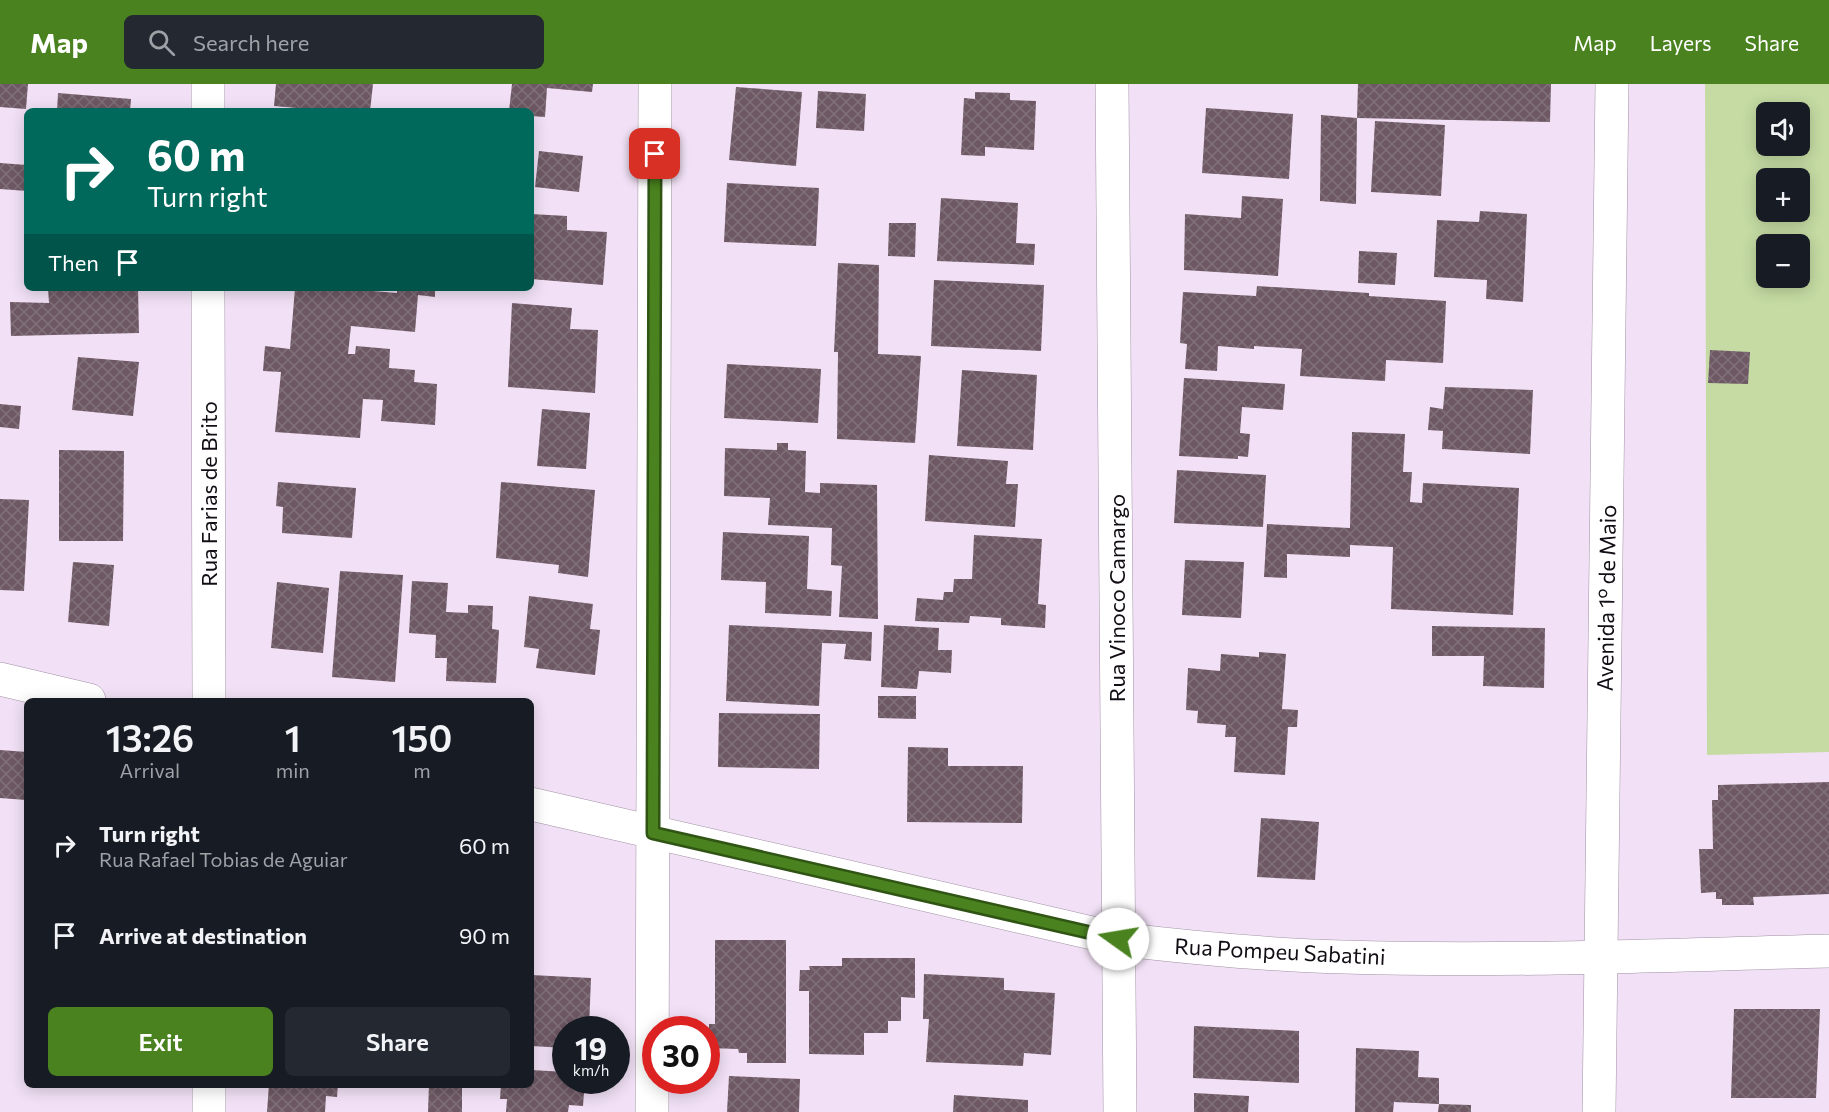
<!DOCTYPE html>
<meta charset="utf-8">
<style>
body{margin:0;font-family:Commissioner,sans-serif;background:#242831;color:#f1f3f6;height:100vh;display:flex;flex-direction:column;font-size:22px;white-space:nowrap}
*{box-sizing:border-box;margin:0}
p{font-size:20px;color:#9ea1a6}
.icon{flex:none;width:33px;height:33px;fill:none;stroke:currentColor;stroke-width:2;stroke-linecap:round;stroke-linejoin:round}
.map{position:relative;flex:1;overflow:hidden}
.side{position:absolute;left:24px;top:614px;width:510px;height:390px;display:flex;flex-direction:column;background:#171b24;border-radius:9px;box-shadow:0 3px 15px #0003}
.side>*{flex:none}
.banner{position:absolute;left:24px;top:24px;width:510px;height:183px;border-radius:9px;box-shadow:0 3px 15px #0003;background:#00695c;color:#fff;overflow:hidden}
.controls{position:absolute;left:1756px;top:18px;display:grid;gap:12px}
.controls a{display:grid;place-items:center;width:54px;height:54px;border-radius:9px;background:#171b24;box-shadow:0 3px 15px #0003;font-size:30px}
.speed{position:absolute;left:552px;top:932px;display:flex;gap:12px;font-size:30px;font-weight:700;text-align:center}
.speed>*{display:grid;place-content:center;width:78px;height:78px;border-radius:50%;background:#171b24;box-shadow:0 3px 15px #0003;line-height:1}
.speed small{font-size:15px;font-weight:400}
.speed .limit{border:9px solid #d22;background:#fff;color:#111}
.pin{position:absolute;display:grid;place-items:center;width:51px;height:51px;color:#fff;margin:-26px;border-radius:12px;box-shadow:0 3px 9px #0006}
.me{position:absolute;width:66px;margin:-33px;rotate:283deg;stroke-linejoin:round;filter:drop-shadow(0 0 4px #0008)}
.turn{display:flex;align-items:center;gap:21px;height:126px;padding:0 24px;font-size:27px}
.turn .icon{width:78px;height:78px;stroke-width:2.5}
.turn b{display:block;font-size:42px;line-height:51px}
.then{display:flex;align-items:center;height:57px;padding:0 24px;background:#0003;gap:12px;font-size:22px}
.eta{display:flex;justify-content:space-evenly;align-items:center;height:102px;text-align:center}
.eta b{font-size:36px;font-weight:600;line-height:42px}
.button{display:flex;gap:12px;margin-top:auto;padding:12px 24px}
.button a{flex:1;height:69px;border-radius:9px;background:#49821e;color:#fff;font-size:24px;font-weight:600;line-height:69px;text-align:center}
.button a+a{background:#242831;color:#f1f3f6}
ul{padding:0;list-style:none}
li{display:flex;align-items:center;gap:18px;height:90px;padding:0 24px}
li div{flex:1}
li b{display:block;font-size:22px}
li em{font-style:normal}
header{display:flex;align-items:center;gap:36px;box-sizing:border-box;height:84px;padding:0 30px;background:#49821e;color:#fff}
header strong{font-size:28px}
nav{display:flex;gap:33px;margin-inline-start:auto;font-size:21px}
.search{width:420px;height:54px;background:#242831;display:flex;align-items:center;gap:15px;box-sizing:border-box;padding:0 21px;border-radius:9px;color:#9ea1a6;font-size:22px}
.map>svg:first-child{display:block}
.green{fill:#c5dba3;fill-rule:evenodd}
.building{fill:url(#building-cross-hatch)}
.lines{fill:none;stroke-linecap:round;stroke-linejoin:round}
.minor-casing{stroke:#a191a4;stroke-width:34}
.minor{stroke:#fff;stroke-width:33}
.route-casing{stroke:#2f5414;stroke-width:15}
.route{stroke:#49821e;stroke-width:10}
.labels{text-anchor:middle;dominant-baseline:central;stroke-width:6;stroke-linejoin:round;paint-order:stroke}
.street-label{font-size:22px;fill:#120d14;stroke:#fff}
</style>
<header>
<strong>Map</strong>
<div class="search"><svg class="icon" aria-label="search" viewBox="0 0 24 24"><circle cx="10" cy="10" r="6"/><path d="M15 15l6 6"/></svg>Search here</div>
<nav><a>Map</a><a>Layers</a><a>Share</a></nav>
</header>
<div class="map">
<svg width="1829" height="1028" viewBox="0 0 1829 1028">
<defs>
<pattern id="building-cross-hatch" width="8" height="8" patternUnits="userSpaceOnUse" patternTransform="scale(1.5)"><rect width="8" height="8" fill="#6e5864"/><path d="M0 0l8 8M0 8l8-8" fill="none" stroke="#807079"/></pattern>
</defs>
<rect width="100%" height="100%" fill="#f2e1f6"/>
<path class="green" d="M 1705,0 L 1829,0 L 1829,668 L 1707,671 ZM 1767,28 L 1800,28 L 1800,62 L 1767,62 ZM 1767,94 L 1800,94 L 1800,128 L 1767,128 ZM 1767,160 L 1800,160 L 1800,194 L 1767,194 Z"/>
<g class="building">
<path d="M 0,0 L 28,0 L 26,25 L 0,23 Z"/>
<path d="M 276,0 L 373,0 L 370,27 L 331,27 L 274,22 Z"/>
<path d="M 512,0 L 593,0 L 592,8 L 547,4 L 545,33 L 531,32 L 531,27 L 509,27 Z"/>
<path d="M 1358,0 L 1551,0 L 1550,38 L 1357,34 L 1356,120 L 1320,117 L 1321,31 L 1357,34 Z"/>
<path d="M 736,3 L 802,8 L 796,82 L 729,76 Z"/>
<path d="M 818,7 L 866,10 L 864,47 L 816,44 Z"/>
<path d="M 975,8 L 1010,9 L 1010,16 L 1036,17 L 1034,66 L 985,63 L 985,72 L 961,71 L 964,14 L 975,15 Z"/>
<path d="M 58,9 L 131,15 L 130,27 L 57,27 Z"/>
<path d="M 1206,24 L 1293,30 L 1289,95 L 1202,89 Z"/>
<path d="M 1375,37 L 1445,41 L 1441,112 L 1371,108 Z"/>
<path d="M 539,67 L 583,72 L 579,108 L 535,103 Z"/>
<path d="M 0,79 L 27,81 L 27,107 L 0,105 Z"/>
<path d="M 727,99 L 819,104 L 816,162 L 724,158 Z"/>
<path d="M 1242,112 L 1283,115 L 1278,192 L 1184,186 L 1185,130 L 1241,134 Z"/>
<path d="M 941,114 L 1018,119 L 1016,159 L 1035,160 L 1034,181 L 937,177 Z"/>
<path d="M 1480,127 L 1527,130 L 1523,218 L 1486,215 L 1487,196 L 1434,193 L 1437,136 L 1479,138 Z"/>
<path d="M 531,130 L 567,132 L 567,146 L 607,148 L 603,201 L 531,195 Z"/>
<path d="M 889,139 L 916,139 L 915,173 L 888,172 Z"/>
<path d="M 1359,167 L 1397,169 L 1395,201 L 1358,199 Z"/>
<path d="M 838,179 L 879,181 L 878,270 L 921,272 L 915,359 L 837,355 L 838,268 L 834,268 Z"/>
<path d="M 934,196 L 1044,201 L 1041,267 L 931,262 Z"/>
<path d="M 1257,202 L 1369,209 L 1369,212 L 1446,217 L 1443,279 L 1386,276 L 1385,297 L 1300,292 L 1302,265 L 1254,262 L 1254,265 L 1218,262 L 1217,287 L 1185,285 L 1187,260 L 1180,259 L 1183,208 L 1256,212 Z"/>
<path d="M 48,204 L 138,204 L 139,249 L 11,252 L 10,218 L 49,219 Z"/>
<path d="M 295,204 L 337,204 L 397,209 L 397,204 L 435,204 L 435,213 L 418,211 L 415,248 L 351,242 L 348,270 L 355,270 L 356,262 L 390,265 L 389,284 L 415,286 L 414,298 L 437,300 L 435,341 L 381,337 L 383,316 L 363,315 L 360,354 L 275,348 L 281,288 L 263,287 L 265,262 L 290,265 Z"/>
<path d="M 512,219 L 572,224 L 570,245 L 598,246 L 595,309 L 508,303 Z"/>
<path d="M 1710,266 L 1750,268 L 1748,300 L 1708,299 Z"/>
<path d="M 78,273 L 139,278 L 133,332 L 72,326 Z"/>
<path d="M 727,280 L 821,285 L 818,339 L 724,334 Z"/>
<path d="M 962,286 L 1037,291 L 1033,366 L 957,362 Z"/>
<path d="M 1184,294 L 1285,300 L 1283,326 L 1242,323 L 1240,349 L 1250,350 L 1248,373 L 1238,372 L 1238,375 L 1179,372 Z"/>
<path d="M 1445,303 L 1533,306 L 1530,370 L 1442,365 L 1443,347 L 1428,346 L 1430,323 L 1443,325 Z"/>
<path d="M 0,320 L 21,322 L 19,345 L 0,343 Z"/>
<path d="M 542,325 L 590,329 L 586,385 L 537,382 Z"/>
<path d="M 1352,348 L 1405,350 L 1403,388 L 1412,388 L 1410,418 L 1422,419 L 1423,399 L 1519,404 L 1513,531 L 1391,525 L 1393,463 L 1350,461 L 1350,473 L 1287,470 L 1287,494 L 1264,493 L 1267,440 L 1350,444 Z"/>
<path d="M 777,359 L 788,359 L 788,366 L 806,367 L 805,408 L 820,409 L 820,399 L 877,401 L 878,535 L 839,533 L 842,482 L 831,481 L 832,444 L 768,441 L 770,414 L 724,412 L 725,364 L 777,366 Z"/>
<path d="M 59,366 L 124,367 L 123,457 L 59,457 Z"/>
<path d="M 929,371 L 1008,377 L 1006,400 L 1018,400 L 1015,443 L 925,437 Z"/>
<path d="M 1177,386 L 1266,391 L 1263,443 L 1174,439 Z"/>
<path d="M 278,398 L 356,404 L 352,454 L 282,449 L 283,423 L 276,422 Z"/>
<path d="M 501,398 L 595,406 L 588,493 L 558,489 L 559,481 L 496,474 Z"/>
<path d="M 0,415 L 29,416 L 24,507 L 0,506 Z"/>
<path d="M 723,448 L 809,452 L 807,505 L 832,507 L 831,532 L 765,529 L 766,498 L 721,496 Z"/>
<path d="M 974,451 L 1042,455 L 1038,520 L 1046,521 L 1045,544 L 1001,541 L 1001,534 L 970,532 L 969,539 L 915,537 L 917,514 L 943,516 L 944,508 L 953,508 L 954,495 L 972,495 Z"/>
<path d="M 1185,476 L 1244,478 L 1241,534 L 1182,531 Z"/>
<path d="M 73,478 L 114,481 L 109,542 L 68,538 Z"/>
<path d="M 340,487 L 403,491 L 395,598 L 332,593 Z"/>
<path d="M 412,497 L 448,499 L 446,528 L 468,529 L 468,521 L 493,522 L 492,545 L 499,546 L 496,599 L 446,597 L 447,574 L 435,574 L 436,551 L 409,549 Z"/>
<path d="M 277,498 L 329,504 L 323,569 L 271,564 Z"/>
<path d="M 529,512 L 593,520 L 590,545 L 600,546 L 595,591 L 536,584 L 539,565 L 524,563 Z"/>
<path d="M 729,541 L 872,548 L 871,577 L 844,575 L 846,560 L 822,559 L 819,622 L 726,617 Z"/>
<path d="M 884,541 L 939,544 L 938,566 L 952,566 L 951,589 L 919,587 L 917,605 L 881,603 Z"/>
<path d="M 1432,542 L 1545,544 L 1544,604 L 1483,602 L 1484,572 L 1432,572 Z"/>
<path d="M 1259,568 L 1286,570 L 1282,625 L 1298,626 L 1297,643 L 1288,643 L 1285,691 L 1234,688 L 1236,653 L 1225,653 L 1226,641 L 1197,639 L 1198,627 L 1186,626 L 1188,584 L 1220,587 L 1221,570 L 1259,573 Z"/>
<path d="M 878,612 L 916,612 L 916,635 L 878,634 Z"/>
<path d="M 719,629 L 820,630 L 819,685 L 718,683 Z"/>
<path d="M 908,663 L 948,664 L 948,682 L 1023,682 L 1022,739 L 907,738 Z"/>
<path d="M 0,666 L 27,668 L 26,716 L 0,714 Z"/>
<path d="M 1829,698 L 1829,810 L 1753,813 L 1754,821 L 1722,821 L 1722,815 L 1716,815 L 1716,808 L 1701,809 L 1699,765 L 1713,765 L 1712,716 L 1718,716 L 1718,701 Z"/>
<path d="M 1261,734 L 1319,738 L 1315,796 L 1257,793 Z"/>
<path d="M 715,856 L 786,856 L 786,979 L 747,979 L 747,969 L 739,969 L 738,965 L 709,964 L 709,940 L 715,940 Z"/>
<path d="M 842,874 L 915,874 L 915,914 L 901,913 L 901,937 L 888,937 L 888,949 L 864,949 L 864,971 L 809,970 L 809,907 L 799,907 L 800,886 L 810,886 L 809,882 L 842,882 Z"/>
<path d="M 924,890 L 1004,894 L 1004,906 L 1055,909 L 1051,971 L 1024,969 L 1023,982 L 926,978 L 929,935 L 923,935 Z"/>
<path d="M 531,891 L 591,894 L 589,945 L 566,945 L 566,964 L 531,962 Z"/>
<path d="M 1734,925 L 1820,925 L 1816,1014 L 1731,1014 Z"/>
<path d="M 1194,942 L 1299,947 L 1299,999 L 1193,994 Z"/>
<path d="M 1356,964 L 1419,967 L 1418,993 L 1439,994 L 1439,1020 L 1394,1018 L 1393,1028 L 1355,1028 Z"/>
<path d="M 531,986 L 566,988 L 566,996 L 585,996 L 583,1022 L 569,1021 L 568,1028 L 506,1028 L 507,1015 L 500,1015 L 501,1000 L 531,1000 Z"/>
<path d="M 729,992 L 800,995 L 799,1028 L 727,1028 Z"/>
<path d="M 269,1000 L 338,1000 L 337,1013 L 326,1012 L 325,1028 L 267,1028 Z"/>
<path d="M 429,1000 L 462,1000 L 462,1028 L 428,1028 Z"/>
<path d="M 1194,1009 L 1249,1012 L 1248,1028 L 1194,1028 Z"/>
<path d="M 954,1011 L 1028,1016 L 1028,1028 L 953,1028 Z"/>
<path d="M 1439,1020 L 1471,1021 L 1471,1028 L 1438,1028 Z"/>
</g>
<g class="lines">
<defs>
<g id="minor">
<path d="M 208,0 L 208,27"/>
<path d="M 1112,0 L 1120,1028"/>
<path d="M 208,204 L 209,616"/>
<path d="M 0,595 L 89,616"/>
<path d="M 531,720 L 1118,855 C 1193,864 1268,871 1344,873 C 1506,878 1667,871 1829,867"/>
<path d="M 209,1000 L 209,1028"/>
<path d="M 652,1028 L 655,0"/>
<path d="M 1599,1028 L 1612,0"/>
</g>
</defs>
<use href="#minor" class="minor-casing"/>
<use href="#minor" class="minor"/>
</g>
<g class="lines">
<defs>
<path id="route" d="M 655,70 L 653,749 L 1118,855"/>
</defs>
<use href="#route" class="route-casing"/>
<use href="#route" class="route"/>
</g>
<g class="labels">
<g class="street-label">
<text transform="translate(208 410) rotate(-90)">Rua Farias de Brito</text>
<text transform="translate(1116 514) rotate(-90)">Rua Vinoco Camargo</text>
<text transform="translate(1606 514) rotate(-89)">Avenida 1º de Maio</text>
<text transform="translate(1280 867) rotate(3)">Rua Pompeu Sabatini</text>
</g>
</g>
</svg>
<div class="controls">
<a><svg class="icon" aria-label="sound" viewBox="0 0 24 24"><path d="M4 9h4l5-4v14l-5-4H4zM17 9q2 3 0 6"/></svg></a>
<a>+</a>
<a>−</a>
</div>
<div class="speed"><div>19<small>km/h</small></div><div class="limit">30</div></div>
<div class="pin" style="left:655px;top:70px;background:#d93025"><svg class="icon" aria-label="arrive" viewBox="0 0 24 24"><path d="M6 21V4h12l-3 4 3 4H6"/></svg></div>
<svg class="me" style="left:1118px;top:855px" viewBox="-20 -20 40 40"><circle r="19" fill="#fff"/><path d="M0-13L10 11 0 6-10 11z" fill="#49821e"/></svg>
<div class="banner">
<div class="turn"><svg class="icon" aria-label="right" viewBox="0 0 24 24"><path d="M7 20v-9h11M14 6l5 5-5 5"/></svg><div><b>60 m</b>Turn right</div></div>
<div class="then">Then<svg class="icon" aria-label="arrive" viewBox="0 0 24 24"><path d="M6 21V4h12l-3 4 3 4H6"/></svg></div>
</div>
<section class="side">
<div class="eta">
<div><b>13:26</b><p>Arrival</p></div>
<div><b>1</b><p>min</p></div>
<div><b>150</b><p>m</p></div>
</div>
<ul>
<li><svg class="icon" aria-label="right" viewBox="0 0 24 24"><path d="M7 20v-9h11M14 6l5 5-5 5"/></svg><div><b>Turn right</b><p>Rua Rafael Tobias de Aguiar</p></div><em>60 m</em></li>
<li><svg class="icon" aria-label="arrive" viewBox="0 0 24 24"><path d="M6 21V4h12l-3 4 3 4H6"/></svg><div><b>Arrive at destination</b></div><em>90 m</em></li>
</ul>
<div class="button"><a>Exit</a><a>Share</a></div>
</section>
</div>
